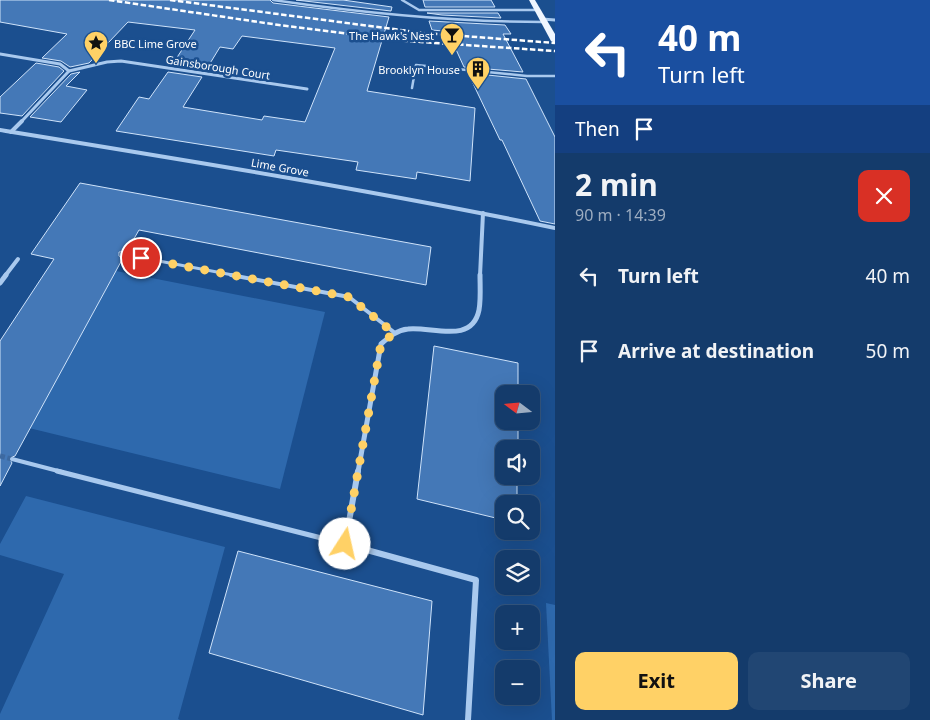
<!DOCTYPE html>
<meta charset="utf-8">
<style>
body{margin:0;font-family:"Noto Sans",sans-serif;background:#214673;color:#f1f3f6;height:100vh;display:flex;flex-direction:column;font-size:19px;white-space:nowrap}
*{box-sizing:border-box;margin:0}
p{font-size:16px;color:#9dadc1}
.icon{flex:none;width:28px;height:28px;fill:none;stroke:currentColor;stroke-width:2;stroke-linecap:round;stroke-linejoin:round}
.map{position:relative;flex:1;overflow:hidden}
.drawer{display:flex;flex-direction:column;background:#143b6b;width:375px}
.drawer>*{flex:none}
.banner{background:#1a4fa0;color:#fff;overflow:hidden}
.needle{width:32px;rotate:286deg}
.controls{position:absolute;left:495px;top:385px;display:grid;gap:10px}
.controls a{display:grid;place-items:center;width:45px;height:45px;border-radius:10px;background:#143b6b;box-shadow:0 5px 20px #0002,0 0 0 1px #33557e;font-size:25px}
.pin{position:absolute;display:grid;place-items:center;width:42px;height:42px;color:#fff;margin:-21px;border:2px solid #fff;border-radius:50%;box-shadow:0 1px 5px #0007}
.me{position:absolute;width:55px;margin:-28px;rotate:10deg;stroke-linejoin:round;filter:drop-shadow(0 0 4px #0008)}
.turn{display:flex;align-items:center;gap:18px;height:105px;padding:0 20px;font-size:22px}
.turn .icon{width:65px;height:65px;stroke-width:2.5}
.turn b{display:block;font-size:35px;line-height:42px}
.then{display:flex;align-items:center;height:48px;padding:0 20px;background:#0003;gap:10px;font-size:19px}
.round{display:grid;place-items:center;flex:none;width:52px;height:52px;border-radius:10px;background:#214673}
.overview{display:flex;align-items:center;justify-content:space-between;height:85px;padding:0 20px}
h1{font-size:30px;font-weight:700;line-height:38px}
.cta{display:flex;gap:10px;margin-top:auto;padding:10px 20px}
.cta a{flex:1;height:58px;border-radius:10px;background:#ffd166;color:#111;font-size:20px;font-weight:700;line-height:58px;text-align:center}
.cta a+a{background:#214673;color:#f1f3f6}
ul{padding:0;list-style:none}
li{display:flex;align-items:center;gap:15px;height:75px;padding:0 20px}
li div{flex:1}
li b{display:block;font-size:19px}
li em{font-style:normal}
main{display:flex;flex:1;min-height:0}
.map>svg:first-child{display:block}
.green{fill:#2e69ad}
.building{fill:#4478b7;stroke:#cfe3fa}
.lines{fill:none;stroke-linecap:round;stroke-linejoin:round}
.minor-tunnel{stroke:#3d69a0;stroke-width:5;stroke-dasharray:5 2.5;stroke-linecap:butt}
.service-far3{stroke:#a9c9ee;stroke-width:2.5}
.service-far2{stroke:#a9c9ee;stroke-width:3}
.service-far1{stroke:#a9c9ee;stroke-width:4}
.service{stroke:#a9c9ee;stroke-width:5}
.minor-far3{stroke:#a9c9ee;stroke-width:3}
.minor-far2{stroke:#a9c9ee;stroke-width:4}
.minor-far1{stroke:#a9c9ee;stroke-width:5}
.minor{stroke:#a9c9ee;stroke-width:6}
.primary{fill:#f0f6ff;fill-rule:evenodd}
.rail{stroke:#fff;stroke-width:2.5;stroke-dasharray:5.5 2.5;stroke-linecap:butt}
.route{stroke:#ffd166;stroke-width:9;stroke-dasharray:0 16.2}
.labels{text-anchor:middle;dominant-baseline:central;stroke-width:5;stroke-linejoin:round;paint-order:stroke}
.far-poi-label{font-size:11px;fill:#fff;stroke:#1b4f8f;text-anchor:end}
.far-street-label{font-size:11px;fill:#fff;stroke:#1b4f8f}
</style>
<main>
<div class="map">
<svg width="555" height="720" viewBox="0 0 555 720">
<rect width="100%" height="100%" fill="#1b4f8f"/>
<g class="green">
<path d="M 116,271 L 325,312 L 280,489 L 29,428 Z"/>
<path d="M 26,496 L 225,547 L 178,719 L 180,720 L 0,720 L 0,714 L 64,574 L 0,555 L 0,544 Z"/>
<path d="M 546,603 L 555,605 L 555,720 L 552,720 Z"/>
</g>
<g class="building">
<path d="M 0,0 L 270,0 L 273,3 L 389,17 L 367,91 L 475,108 L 470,181 L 417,172 L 416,179 L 356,170 L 358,162 L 276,150 L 274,156 L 116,131 L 139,97 L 149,99 L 168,72 L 202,77 L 183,107 L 262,120 L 264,116 L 305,122 L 335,48 L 242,36 L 233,49 L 220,47 L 206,70 L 172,65 L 195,30 L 128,22 L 89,63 L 70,67 L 61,61 L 42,58 L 67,34 L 0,22 Z"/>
<path d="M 296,0 L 343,0 L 392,7 L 391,11 Z"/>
<path d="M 423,0 L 491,0 L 495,7 L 425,7 Z"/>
<path d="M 427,13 L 498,13 L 501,18 L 442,15 Z"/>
<path d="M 429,21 L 505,25 L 511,34 L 503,34 L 523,72 L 464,67 L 453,43 L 454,32 L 432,30 Z"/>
<path d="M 36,63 L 59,67 L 64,71 L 22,116 L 0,113 L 0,97 Z"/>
<path d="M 80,72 L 66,86 L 87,90 L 61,122 L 30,117 L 71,74 Z"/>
<path d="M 468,73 L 526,79 L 555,137 L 555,224 L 540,221 L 502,140 L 500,140 Z"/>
<path d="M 80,183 L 431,247 L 426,285 L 139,230 L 127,251 L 119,252 L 119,256 L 123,258 L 15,456 L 9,458 L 12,463 L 0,486 L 0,341 L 54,259 L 31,254 Z"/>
<path d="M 434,346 L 518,363 L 518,394 L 504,394 L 504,421 L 518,421 L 518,449 L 504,449 L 504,476 L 517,476 L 517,504 L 504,504 L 504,520 L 417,499 Z"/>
<path d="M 238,551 L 432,601 L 423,715 L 209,653 Z"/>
</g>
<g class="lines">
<path class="minor-tunnel" d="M 0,456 L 12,459"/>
<g class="service-far3">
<path d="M 273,0 C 363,13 453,22 544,22"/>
<path d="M 402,0 L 419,10 L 537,10"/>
<path d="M 412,88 L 416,65 L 527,76 L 555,76"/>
</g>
<path class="service-far2" d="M 122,254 L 238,276"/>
<g class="service-far1">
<path d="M 231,275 L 349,297 L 395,333"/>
<path d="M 12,459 L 62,472"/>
</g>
<path class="service" d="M 57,471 L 345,544"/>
<g class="minor-far3">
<path d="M 542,19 L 555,20"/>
<path d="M 0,54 L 60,64 L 69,71 L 107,62 L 121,61 L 307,89"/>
<path d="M 21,122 L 69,71"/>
</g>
<g class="minor-far2">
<path d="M 0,130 C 185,160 371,190 555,228"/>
<path d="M 11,132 L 22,121"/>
<path d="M 5,276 L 18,259"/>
<path d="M 480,276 L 483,213"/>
</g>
<g class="minor-far1">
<path d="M 0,283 L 6,275"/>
<path d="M 358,472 L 381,344 C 389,337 397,330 408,329 C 431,326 472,345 479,310 C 481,299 480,286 480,275"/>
</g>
<path class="minor" d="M 358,471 L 345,544 L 476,580 L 468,720"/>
<path class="primary" d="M 529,0 L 535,0 L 555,34 L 555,43 L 551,41 Z"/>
<g class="rail">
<path d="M 109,0 L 279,25 L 406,41 L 555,51"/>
<path d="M 170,0 L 424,33 L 555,43"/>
</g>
</g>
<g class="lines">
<path class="route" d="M 141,258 L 349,297 L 394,333 L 381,344 L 345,544"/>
</g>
<defs>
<symbol id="bar-pin" viewBox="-11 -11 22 30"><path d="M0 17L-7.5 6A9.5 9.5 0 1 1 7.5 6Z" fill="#ffd166" stroke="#1b4f8f"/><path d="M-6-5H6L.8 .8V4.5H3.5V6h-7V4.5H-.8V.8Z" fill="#111"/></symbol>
<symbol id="sight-pin" viewBox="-11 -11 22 30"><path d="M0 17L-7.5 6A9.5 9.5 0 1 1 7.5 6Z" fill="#ffd166" stroke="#1b4f8f"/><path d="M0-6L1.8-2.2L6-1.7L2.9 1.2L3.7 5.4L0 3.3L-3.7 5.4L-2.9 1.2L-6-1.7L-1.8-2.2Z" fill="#111"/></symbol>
<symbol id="building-pin" viewBox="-11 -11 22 30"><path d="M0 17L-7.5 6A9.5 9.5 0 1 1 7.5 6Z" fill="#ffd166" stroke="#1b4f8f"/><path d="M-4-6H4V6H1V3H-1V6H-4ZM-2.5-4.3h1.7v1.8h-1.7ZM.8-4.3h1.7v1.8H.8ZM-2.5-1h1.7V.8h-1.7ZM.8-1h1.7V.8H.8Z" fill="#111"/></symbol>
</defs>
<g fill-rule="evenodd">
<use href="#bar-pin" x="438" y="21" width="28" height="38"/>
<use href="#sight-pin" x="82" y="29" width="28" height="38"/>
<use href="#building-pin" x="464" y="55" width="28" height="38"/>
</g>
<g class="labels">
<g class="far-poi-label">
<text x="434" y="35">The Hawk's Nest</text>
<text x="114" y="43" text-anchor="start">BBC Lime Grove</text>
<text x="460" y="69">Brooklyn House</text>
</g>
<g class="far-street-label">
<text transform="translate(218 67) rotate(9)">Gainsborough Court</text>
<text transform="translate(280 167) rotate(10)">Lime Grove</text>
</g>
</g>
</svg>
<div class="controls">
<a><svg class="needle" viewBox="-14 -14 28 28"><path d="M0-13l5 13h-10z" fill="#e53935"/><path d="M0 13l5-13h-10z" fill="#9dadc1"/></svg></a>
<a><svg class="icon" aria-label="sound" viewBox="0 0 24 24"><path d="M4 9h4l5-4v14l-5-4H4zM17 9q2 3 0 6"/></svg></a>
<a><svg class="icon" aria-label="search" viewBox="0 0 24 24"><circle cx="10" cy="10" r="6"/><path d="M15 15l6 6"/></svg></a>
<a><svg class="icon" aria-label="layers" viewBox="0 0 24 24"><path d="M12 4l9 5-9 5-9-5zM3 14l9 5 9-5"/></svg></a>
<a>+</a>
<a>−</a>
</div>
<div class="pin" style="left:141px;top:258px;background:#d93025"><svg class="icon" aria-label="arrive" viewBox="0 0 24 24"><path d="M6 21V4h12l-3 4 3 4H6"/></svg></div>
<svg class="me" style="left:345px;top:544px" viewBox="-20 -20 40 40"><circle r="19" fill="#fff"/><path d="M0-13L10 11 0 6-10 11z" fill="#ffd166"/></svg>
</div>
<section class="drawer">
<div class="banner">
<div class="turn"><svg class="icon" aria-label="left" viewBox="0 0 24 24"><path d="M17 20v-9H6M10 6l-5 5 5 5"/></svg><div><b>40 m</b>Turn left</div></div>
<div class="then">Then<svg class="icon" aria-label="arrive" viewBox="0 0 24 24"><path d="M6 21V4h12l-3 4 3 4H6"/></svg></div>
</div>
<div class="overview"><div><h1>2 min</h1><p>90 m · 14:39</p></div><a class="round" style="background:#d93025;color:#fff"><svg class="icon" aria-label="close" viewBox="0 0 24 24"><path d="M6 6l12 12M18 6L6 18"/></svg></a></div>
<ul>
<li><svg class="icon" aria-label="left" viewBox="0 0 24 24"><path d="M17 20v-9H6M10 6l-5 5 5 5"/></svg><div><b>Turn left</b></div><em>40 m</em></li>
<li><svg class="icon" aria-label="arrive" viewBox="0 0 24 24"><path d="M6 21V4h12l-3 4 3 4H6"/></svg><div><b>Arrive at destination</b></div><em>50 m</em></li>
</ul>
<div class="cta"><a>Exit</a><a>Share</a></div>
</section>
</main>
